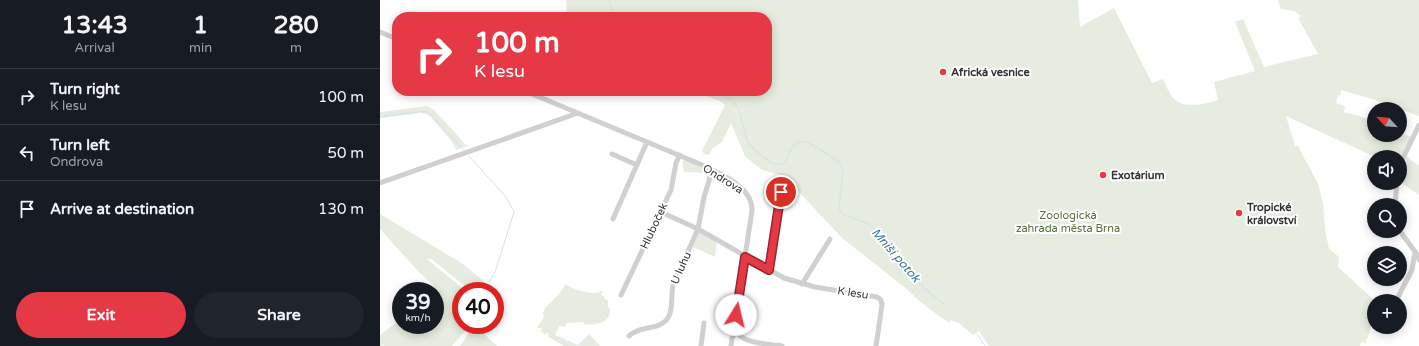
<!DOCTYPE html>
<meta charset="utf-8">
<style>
body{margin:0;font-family:"Varela Round",sans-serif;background:#20242c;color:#f1f3f6;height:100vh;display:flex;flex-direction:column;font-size:15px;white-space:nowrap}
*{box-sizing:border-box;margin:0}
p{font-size:13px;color:#9ea1a6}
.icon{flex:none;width:22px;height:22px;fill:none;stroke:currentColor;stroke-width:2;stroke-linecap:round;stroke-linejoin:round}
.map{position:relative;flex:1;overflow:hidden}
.sheet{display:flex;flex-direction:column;background:#171b24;width:380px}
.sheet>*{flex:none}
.hud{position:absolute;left:12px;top:12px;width:380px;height:84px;border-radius:16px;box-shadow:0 2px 10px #0003;background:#e63946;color:#fff;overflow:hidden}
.needle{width:26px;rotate:296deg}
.controls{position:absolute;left:987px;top:102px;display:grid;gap:8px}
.controls a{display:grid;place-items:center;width:40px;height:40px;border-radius:50%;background:#171b24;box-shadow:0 2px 10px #0003;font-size:20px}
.speed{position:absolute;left:12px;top:282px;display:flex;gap:8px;font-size:20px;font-weight:700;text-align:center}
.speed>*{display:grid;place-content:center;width:52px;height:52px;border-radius:50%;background:#171b24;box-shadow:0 2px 10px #0003;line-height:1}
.speed small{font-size:10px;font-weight:400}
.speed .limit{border:6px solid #d22;background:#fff;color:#111}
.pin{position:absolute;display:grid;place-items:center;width:34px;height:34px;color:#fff;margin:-17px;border:2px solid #fff;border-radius:50%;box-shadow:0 1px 4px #0007}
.me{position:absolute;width:44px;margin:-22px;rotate:9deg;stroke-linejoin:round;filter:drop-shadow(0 0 3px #0008)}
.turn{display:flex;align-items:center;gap:14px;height:84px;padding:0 16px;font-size:18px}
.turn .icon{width:52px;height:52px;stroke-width:2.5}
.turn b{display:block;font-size:28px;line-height:34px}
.eta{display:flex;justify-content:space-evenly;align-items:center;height:68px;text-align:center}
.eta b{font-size:24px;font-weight:700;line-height:28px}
.cta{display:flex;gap:8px;margin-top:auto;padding:8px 16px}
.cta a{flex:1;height:46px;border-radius:24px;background:#e63946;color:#fff;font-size:16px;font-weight:700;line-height:46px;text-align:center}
.cta a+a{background:#20242c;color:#f1f3f6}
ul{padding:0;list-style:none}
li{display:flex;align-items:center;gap:12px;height:56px;padding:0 16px;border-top:1px solid #363941}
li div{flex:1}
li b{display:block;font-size:15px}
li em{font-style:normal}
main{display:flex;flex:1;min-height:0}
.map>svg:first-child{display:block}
.green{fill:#e6ecdf}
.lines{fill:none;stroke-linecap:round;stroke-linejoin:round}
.stream{stroke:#cfe2ee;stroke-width:1}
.minor{stroke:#d0d0d0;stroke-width:5}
.route-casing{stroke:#96252e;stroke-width:10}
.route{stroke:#e63946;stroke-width:7}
.poi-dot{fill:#e63946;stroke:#fff;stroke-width:1.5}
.labels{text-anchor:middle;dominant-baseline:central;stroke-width:4;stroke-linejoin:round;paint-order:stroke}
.poi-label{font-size:11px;font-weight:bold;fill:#333;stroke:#fff;text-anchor:start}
.street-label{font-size:11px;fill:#333;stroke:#fff}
.park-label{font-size:11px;fill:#56703f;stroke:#fff}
.water-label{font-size:12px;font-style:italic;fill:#3f7597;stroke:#fff}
</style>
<main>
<section class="sheet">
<div class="eta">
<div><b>13:43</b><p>Arrival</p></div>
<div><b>1</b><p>min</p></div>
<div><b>280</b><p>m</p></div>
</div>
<ul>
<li><svg class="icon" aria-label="right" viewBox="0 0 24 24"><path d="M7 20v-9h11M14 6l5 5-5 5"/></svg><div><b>Turn right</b><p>K lesu</p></div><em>100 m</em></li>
<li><svg class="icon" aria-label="left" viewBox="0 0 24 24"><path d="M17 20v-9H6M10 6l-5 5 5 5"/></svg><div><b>Turn left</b><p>Ondrova</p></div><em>50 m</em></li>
<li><svg class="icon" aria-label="arrive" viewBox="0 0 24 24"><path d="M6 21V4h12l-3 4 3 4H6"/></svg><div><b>Arrive at destination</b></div><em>130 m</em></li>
</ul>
<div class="cta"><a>Exit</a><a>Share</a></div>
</section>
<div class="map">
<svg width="1039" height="346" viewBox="0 0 1039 346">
<rect width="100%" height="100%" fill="#fff"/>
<g class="green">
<path d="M 186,0 L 698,0 L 700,27 L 734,8 L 772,83 L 783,79 C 786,85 789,94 794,99 C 804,109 825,104 838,100 L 834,82 L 875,71 L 855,22 L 863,19 L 884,67 L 938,54 L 918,18 L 921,16 L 914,11 L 901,9 L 898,0 L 1039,0 L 1039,116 L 992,99 L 961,90 L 960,96 L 958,95 L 956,103 L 965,106 L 964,112 L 982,117 L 994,122 L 994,135 L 1020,135 L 1020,133 L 1032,137 L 1020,163 L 1020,157 L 995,157 L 906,116 L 915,146 L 918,146 L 938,184 L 943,203 L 945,229 L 949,249 L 959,257 L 958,267 L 995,301 L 994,317 L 986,343 L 981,342 L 980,346 L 609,346 L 599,331 L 593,335 L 579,323 L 570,320 L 570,323 C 558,316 537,300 528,290 L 462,238 L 404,176 L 382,170 L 365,156 L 351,123 L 342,142 L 333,148 L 329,155 L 324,154 L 322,151 L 345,105 C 342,100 321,95 314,91 L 387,91 L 387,17 L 187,17 Z"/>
<path d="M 47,106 L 54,110 L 86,145 L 90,145 L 76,150 L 73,143 L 50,116 L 46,114 L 41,113 L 0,118 L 0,112 Z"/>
<path d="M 1026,156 L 1039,166 L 1039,195 L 1020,182 L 1022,167 Z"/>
<path d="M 306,160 L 327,170 L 325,173 L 304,172 L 302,161 Z"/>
<path d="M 0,214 L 83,264 L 109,286 L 110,291 L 91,291 L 50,258 L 48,260 L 86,291 L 81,291 L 81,325 L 90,325 L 72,346 L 3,346 L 5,343 L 2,346 L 0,346 L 0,335 L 21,319 L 21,325 L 55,325 L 55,291 L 46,291 L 53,287 L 54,286 L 39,272 L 0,229 Z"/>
<path d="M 319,232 L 337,241 L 335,257 L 313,247 Z"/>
<path d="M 186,284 C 193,290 215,297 223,290 L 221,295 L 225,297 L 224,298 L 228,301 L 228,307 L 230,309 C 230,312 230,316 227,319 C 224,323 209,326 204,324 L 204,322 L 187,323 L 185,327 L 179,326 L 175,335 L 198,345 L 209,334 L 220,346 L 184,346 L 167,336 L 169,335 L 168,333 L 166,333 L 166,335 L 160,331 L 162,330 L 161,328 L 157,328 L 164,317 L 163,313 L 166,307 L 179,294 Z"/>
<path d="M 93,330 L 104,334 L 117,346 L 80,346 L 90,331 Z"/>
</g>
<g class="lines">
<g class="stream">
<path d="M 229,0 L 234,17"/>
<path d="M 330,91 C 337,94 349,97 354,103 C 364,115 362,131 369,144 C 372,148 376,151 380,154 C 385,158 389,163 396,164 C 413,168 405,134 429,143 L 460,162 L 463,172 L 459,207 L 461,213 C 471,219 484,220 493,227 L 518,259 L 547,291 L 564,304"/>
<path d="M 0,117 L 44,111 L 48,112 L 84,150"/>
<path d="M 89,156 L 126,197 L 134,212 L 115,272 L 109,282"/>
<path d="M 597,334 L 605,346"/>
</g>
<g class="minor">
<path d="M 0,32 L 17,39"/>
<path d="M 145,91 L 315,162 C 335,171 373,185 372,211 L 356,315 C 356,320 355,325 356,330 C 360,344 390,344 402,346"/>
<path d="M 232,154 L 257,165"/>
<path d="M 1020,166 L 1023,158 L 1039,125"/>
<path d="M 0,183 L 198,113"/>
<path d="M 1015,205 L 1017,183"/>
<path d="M 281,212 L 318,229 L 404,278 L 435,287 L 497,297 L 501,300 L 502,305 L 496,346"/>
<path d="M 233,219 L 267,142"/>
<path d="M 1020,231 L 1038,256 L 1039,260"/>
<path d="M 389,270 L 401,192"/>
<path d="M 422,284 L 450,239"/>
<path d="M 241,295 L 291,190 L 296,163 L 300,155"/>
<path d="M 1017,299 L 1032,270 L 1035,252"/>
<path d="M 249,336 C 259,325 282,331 289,316 C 293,308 291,294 293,285 L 318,229 L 324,197 L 329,181 L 330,176 L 336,172"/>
<path d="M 321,346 L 324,323"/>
<path d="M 351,346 L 352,338 L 357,332"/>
</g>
</g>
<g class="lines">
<defs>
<path id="route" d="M 356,315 L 365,257 L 389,270 L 401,192"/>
</defs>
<use href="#route" class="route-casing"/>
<use href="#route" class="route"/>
</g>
<g class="poi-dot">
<circle cx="563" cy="72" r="4"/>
<circle cx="723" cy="175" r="4"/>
<circle cx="859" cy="213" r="4"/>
</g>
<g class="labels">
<g class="poi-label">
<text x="571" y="72">Africká vesnice</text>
<text x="731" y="175">Exotárium</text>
<text x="867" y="207">Tropické<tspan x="867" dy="13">království</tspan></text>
</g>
<g class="street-label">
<text transform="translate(343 179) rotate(32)">Ondrova</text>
<text transform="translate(274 226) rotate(-65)">Hluboček</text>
<text transform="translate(301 268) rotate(-66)">U luhu</text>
<text transform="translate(473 293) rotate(9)">K lesu</text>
</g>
<g class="park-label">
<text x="688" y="215">Zoologická<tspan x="688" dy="13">zahrada města Brna</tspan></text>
</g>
<g class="water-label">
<text transform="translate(516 255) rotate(49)">Mniší potok</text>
</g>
</g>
</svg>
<div class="controls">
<a><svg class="needle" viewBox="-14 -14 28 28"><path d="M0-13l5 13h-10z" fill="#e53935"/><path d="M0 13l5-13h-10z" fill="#9ea1a6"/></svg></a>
<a><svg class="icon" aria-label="sound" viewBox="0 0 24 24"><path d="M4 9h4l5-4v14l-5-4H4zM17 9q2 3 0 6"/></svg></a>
<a><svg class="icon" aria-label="search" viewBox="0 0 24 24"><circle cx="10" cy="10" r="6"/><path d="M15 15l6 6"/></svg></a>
<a><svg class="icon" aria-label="layers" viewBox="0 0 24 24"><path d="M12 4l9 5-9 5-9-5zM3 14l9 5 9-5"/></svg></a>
<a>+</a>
</div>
<div class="speed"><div>39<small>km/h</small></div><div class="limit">40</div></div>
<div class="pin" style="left:401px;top:192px;background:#d93025"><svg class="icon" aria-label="arrive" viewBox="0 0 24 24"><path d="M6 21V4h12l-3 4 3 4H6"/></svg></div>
<svg class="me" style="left:356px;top:315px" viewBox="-20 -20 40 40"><circle r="19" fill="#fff"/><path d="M0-13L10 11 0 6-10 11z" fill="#e63946"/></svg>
<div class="hud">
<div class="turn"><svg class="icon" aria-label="right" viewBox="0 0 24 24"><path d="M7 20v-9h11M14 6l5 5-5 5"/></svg><div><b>100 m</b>K lesu</div></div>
</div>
</div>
</main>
